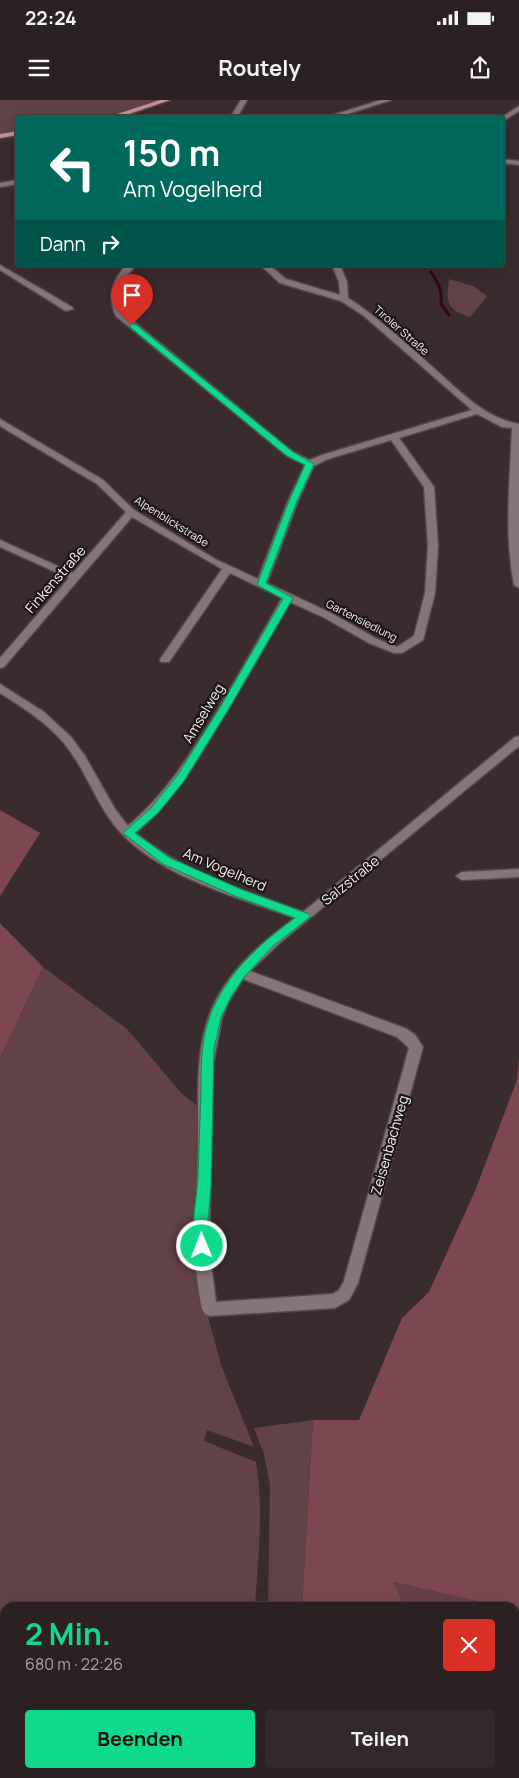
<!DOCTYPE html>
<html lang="de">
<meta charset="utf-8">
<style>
body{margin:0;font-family:Manrope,sans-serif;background:#34292a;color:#f1f3f6;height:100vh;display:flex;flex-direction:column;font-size:19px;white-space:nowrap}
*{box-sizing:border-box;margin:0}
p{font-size:16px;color:#a6a3a5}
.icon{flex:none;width:28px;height:28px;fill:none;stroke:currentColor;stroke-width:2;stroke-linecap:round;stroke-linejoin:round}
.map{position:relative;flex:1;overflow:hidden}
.details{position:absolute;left:0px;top:1502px;width:520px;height:176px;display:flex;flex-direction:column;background:#2c2122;border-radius:15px 15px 0 0;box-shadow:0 5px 20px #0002,0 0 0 1px #483e40}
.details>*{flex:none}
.guide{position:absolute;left:15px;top:15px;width:490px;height:152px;border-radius:5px;box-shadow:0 5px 20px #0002,0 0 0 1px #483e40;background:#00695c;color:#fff;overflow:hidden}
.pin{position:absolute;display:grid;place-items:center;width:42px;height:42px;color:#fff;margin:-51px -21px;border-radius:50% 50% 50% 0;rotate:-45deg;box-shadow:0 0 5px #0007}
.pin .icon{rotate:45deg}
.me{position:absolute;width:55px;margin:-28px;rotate:359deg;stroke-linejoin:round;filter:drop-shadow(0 0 4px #0008)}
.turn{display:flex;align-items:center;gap:18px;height:105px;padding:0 25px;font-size:22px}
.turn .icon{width:65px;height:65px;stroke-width:2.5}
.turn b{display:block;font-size:35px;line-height:42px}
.then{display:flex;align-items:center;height:48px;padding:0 25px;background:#0003;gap:10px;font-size:19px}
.round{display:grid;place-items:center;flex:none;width:52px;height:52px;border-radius:5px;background:#34292a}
.overview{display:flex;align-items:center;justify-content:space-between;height:85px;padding:0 25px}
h1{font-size:30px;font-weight:700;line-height:38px;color:#0fd98a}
.cta{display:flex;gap:10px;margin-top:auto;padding:10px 25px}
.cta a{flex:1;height:58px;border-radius:5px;background:#0fd98a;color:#111;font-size:20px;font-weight:700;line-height:58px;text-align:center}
.cta a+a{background:#34292a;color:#f1f3f6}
.status{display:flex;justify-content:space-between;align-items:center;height:35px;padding:0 25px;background:#2c2122;direction:ltr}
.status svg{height:14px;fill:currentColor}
header{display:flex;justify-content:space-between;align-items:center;height:65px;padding:0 25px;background:#2c2122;font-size:22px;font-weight:700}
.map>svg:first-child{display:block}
.green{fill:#624147}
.forest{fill:#7c4751}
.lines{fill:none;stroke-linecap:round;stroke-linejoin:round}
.stream{stroke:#340614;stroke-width:3}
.minor-casing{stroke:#55484a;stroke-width:3}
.major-casing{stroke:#55484a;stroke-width:3}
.minor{fill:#867578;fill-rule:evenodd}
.major{fill:#c68e98;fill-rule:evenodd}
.route{fill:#0fd98a;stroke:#0a8d5a}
.labels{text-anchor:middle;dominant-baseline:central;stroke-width:4.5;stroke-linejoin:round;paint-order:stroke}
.far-street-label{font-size:11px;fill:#f8eeef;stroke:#1d1617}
.street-label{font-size:14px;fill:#f8eeef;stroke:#1d1617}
</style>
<div class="status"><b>22:24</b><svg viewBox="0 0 49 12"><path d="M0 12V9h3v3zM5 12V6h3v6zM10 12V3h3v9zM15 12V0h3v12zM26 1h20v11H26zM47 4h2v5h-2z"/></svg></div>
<header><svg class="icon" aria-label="menu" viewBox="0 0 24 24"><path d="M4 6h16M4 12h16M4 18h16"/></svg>Routely<svg class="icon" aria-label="share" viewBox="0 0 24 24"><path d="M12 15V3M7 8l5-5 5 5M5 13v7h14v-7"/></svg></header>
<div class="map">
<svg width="519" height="1678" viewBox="0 0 519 1678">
<rect width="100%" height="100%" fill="#3a2c2e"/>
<g class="green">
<path d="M 0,0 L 161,0 L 101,17 L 18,18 L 17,31 L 0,34 Z"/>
<path d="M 449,179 L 473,186 L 487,196 L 470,217 C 446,210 446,201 449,179 Z"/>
<path d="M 43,867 L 127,929 L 182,994 L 204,1011 L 202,1194 L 221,1265 L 254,1347 L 207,1330 L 204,1341 L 256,1362 C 264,1407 258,1461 255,1507 L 5,1508 L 5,1674 L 242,1674 L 241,1678 L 0,1678 L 0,958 Z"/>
<path d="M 313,1320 L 302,1507 L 268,1507 L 270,1385 L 264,1354 L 254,1328 Z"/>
<path d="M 394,1482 L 502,1507 L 404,1507 Z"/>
<path d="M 515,1511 L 519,1512 L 519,1678 L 414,1678 L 415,1674 L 515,1674 Z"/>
</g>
<g class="forest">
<path d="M 0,710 L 40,733 L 0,796 Z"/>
<path d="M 0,823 L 43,867 L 0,958 Z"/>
<path d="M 519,956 L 519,1512 L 515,1511 L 515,1508 L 502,1507 L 394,1482 L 404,1507 L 302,1507 L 313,1320 L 359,1320 L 402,1218 L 429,1192 L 475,1091 L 517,980 Z"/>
<path d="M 268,1674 L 415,1674 L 414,1678 L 269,1678 Z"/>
</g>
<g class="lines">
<path class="stream" d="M 431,172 C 439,184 442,190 441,204 L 449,215"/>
<defs>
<g id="minor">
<path d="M 241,0 L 247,0 L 237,18 L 230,18 Z"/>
<path d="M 381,0 L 391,0 L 335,18 L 323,18 Z"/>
<path d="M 519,6 L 519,11 L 502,22 L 501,18 Z"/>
<path d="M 502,59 L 519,61 L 519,65 L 502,63 Z"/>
<path d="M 18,80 L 18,84 L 0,87 L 0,83 Z"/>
<path d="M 0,165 L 72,207 L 73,209 L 66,211 L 0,170 Z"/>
<path d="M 127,165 L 136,165 C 120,183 117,189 123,213 L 293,352 L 310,360 L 322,355 L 472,310 L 364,216 L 341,201 L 280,183 L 260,165 L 269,165 L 286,179 L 340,195 L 339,182 L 332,165 L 340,165 L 347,182 L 348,198 C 380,219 408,245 437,271 C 462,293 485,318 519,324 L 519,488 L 514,485 C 504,433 510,381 512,328 L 502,327 L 477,314 L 399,338 L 434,387 L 438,446 L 435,493 L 423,540 L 402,553 L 394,553 L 369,543 L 323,517 L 290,502 C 267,543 244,584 219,624 C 193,668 174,699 136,733 C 183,773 246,791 303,812 L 515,637 L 519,636 L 519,646 L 282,841 L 250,871 L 407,929 L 415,935 L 423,947 L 358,1183 L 349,1200 L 335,1208 L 210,1216 L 205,1214 L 202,1209 C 190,1155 197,1101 198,1046 C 199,997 193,944 216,900 C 234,865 264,841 295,818 C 239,798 164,778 122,734 C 99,710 89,677 70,651 C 53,626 25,609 0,593 L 0,584 L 44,612 L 71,637 L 85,656 L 115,709 L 128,726 C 166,693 185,662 211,621 C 236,580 259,539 282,498 L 230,473 L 169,562 L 161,562 L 160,560 L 161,558 L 222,469 L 132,417 L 4,567 L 0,568 L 0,558 L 69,478 L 0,447 L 0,440 L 73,473 L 126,412 L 97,384 L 0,326 L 0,319 L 103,380 L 134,410 L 215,459 L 258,479 L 288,401 L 305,365 L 287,356 L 116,216 C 107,197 112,179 127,165 ZM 391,340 L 424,387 L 428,446 L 425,493 L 414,536 L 397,547 L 377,539 L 331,513 L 267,483 L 298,401 L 314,366 L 328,359 ZM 243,879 L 397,937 L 409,948 L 344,1181 L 339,1190 L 333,1194 L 216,1202 L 209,1148 L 213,965 L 222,918 L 228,903 Z"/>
<path d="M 519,769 L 519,777 L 462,780 L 456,776 L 462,772 Z"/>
</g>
<g id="major">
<path d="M 160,0 L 170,0 L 117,18 L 105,18 Z"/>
<path d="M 18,31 L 18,35 L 0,38 L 0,34 Z"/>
</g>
</defs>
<use href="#minor" class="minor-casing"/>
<use href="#major" class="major-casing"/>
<use href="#minor" class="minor"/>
<use href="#major" class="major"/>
</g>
<path class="route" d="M 130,224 L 135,224 L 293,352 L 314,364 L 297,401 L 266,483 L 293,498 L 228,610 L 184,681 L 158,713 L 135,733 L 170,758 L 243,790 L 309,814 L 310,817 L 273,846 L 245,876 L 232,895 L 221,917 L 214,949 L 211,1087 L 207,1130 L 208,1146 L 206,1150 L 202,1152 L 197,1150 C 188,1131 198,1096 198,1075 C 199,1047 200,1019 201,991 C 201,966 201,940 210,916 C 226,874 259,844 295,818 L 235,796 L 163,764 L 123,733 L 151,708 L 177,676 L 219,609 L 283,499 L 257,485 L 289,401 L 305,365 L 287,356 L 130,227 Z"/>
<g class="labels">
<g class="far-street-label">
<text transform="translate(402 230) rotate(41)">Tiroler Straße</text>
<text transform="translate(172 421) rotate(32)">Alpenblickstraße</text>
<text transform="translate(362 520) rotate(27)">Gartensiedlung</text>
</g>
<g class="street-label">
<text transform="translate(55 479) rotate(-49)">Finkenstraße</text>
<text transform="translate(203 613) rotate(-59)">Amselweg</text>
<text transform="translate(225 769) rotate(23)">Am Vogelherd</text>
<text transform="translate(350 780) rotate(-39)">Salzstraße</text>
<text transform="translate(389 1045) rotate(-74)">Zeisenbachweg</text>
</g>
</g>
</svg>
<div class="pin" style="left:132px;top:225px;background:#d93025"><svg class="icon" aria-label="arrive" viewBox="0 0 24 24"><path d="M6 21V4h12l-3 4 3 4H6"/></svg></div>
<svg class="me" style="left:202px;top:1146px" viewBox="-20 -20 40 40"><circle r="17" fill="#0fd98a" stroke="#fff" stroke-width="3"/><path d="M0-11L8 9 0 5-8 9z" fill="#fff"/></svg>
<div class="guide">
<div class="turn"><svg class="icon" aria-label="left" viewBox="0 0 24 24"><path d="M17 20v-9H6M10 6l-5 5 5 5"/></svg><div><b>150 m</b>Am Vogelherd</div></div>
<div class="then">Dann<svg class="icon" aria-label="right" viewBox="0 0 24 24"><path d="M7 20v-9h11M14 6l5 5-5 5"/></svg></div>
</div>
<section class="details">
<div class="overview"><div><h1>2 Min.</h1><p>680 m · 22:26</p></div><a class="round" style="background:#d93025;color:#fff"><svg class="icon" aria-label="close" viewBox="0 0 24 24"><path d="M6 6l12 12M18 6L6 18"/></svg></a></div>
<div class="cta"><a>Beenden</a><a>Teilen</a></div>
</section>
</div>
